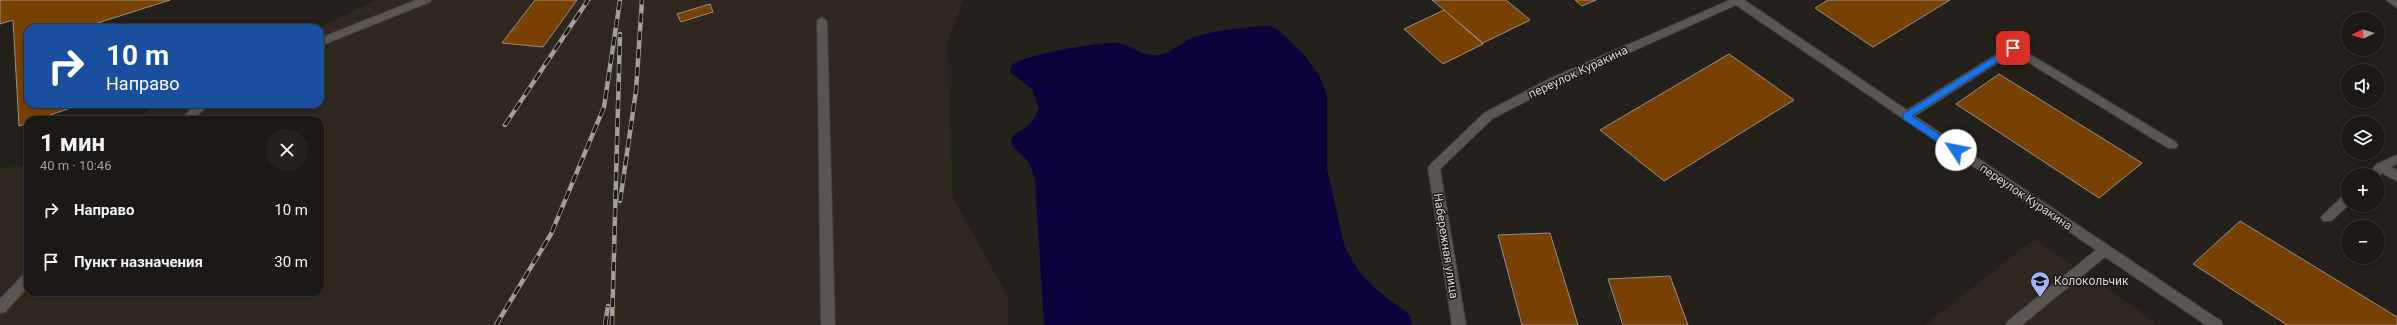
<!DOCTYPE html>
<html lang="ru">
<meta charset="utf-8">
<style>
body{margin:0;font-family:Roboto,sans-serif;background:#24211e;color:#f1f3f6;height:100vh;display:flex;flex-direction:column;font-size:15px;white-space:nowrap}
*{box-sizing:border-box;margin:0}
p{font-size:13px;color:#a0a0a0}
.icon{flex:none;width:22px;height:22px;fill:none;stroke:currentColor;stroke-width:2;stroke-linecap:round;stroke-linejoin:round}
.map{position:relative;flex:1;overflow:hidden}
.side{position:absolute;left:24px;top:116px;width:300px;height:180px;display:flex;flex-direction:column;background:#1b1815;border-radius:12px;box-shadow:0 2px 6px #0003,0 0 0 1px #393734}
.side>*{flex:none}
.guide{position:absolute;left:24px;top:24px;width:300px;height:84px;border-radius:12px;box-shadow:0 2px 6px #0003,0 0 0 1px #393734;background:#1a4fa0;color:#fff;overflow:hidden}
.needle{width:26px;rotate:265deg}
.controls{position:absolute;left:2341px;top:12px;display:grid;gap:8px}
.controls a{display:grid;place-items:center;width:44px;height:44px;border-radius:50%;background:#1b1815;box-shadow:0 2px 6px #0003,0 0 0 1px #393734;font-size:20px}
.pin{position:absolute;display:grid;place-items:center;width:34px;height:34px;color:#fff;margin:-17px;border-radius:8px;box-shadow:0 2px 6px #0006}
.me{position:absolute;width:44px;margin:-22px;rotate:304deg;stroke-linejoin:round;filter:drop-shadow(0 0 3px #0008)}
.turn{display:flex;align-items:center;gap:14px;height:84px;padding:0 16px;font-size:18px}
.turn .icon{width:52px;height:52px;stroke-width:2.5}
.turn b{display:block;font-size:28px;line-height:34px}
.round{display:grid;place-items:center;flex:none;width:42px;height:42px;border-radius:21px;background:#24211e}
.summary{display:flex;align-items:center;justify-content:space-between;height:68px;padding:0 16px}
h1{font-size:24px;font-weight:700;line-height:30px}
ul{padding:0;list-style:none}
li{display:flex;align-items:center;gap:12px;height:52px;padding:0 16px}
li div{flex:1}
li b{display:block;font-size:15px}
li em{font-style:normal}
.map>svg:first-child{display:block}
.built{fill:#30271f}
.water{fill:#0c033c}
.building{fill:#794101;stroke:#96908c}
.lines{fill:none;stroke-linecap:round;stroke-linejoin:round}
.minor-casing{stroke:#3f3b38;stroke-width:2}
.minor{fill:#5b5551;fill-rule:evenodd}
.rail-casing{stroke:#a29e9b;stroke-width:4.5}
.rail{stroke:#1b1713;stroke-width:3;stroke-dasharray:9;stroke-linecap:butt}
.route{fill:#1a73e8;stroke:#114b97}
.labels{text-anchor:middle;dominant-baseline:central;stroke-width:3;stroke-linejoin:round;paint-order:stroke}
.street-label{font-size:12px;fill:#dad6d4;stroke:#1b1713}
.poi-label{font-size:12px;fill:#dad6d4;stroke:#1b1713;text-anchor:start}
</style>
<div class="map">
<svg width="2397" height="325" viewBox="0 0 2397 325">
<rect width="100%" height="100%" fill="#24201c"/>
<g class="built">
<path d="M 376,0 L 963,0 L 947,44 L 953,198 L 1008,297 L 1008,325 L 0,325 L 0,168 L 28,166 L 28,292 L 320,292 L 320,120 L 129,120 L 162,104 L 320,104 L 318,28 Z"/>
<path d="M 2035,239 L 2080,270 L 2159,325 L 1925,325 Z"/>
</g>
<path class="water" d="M 1260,26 L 1270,26 L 1277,29 L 1303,53 L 1319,75 L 1327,95 L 1327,169 L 1344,244 C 1357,278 1382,294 1410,315 L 1412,325 L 1044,325 L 1035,180 C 1033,172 1031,166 1026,159 C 1020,152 1002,142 1017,133 C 1028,126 1035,121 1039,108 L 1032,89 L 1010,72 L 1012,65 C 1023,55 1103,41 1119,43 C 1132,46 1142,56 1156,55 C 1170,55 1181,42 1194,37 C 1215,30 1238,29 1260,26 Z"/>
<g class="building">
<path d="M 0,0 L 170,0 L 82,28 L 28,28 L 28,104 L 73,104 L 73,107 L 36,120 L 28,120 L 28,123 L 19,126 L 13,20 L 0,24 Z"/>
<path d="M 535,0 L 577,0 L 543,47 L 502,43 Z"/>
<path d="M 1432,0 L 1506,0 L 1530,20 L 1483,43 Z"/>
<path d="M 1575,0 L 1596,0 L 1582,6 Z"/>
<path d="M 1828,0 L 1950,0 L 1873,47 L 1815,8 Z"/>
<path d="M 710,4 L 713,12 L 681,22 L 677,14 Z"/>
<path d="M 1444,10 L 1483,44 L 1443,64 L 1404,29 Z"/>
<path d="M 1729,54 L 1794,100 L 1664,181 L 1600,130 Z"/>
<path d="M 1999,74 L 2142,163 L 2099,198 L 1956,104 Z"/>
<path d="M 2240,221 L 2397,317 L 2397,325 L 2287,325 L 2193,264 Z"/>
<path d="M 1550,233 L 1578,325 L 1522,325 L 1498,235 Z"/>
<path d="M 1670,276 L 1688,325 L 1623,325 L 1608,279 Z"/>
</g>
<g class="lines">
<defs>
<g id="minor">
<path d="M 416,0 L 431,0 L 430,2 L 320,46 L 320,38 Z"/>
<path d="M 1730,0 L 1744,0 L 1907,110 L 2013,44 L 2176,142 L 2178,145 L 2176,148 L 2168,148 L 2013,53 L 1915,116 L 2221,321 L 2223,325 L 2206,325 L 2105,257 L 2022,325 L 2006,325 L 2008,321 L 2096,250 L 1736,5 L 1557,85 L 1492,119 L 1440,169 L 1466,325 L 1452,325 L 1428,168 L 1430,165 L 1484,113 L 1549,79 Z"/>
<path d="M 2386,0 L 2397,0 L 2397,8 Z"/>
<path d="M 822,17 L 827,21 L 835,325 L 821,325 L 817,21 Z"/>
<path d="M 196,104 L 209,104 L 193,120 L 180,120 Z"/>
<path d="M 2397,155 L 2397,164 L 2391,167 L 2397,170 L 2397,181 L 2382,173 L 2378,177 L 2378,175 L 2367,175 L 2377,164 Z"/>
<path d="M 2348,193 L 2349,205 L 2331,221 L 2323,221 L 2321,218 L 2323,215 L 2344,195 Z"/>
<path d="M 28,274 L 28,287 L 5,312 L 0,313 L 0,299 L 23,275 Z"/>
</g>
</defs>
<use href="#minor" class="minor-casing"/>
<use href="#minor" class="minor"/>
<defs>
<g id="rail">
<path d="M 505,125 L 588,0"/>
<path d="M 620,201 L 636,91 L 642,0"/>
<path d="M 496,325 L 551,234 L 604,107 L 620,0"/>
<path d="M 605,325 L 608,306"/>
<path d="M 612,325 L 620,34"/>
</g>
</defs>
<use href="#rail" class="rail-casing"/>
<use href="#rail" class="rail"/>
</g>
<path class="route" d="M 2013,45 L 2017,48 L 2016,50 L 1912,116 L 1959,148 L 1959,152 L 1953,152 L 1903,119 L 1903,114 Z"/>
<defs>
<symbol id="school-pin" viewBox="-11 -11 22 30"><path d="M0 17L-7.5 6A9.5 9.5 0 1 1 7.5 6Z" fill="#a7b1fc" stroke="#1b1713"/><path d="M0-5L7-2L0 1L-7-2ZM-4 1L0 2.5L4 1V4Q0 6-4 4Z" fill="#111"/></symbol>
</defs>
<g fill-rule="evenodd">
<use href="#school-pin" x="2029" y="270" width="22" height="30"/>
</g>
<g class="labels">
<g class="street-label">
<text transform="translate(1578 72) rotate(-25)">переулок Куракина</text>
<text transform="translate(2026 197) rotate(34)">переулок Куракина</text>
<text transform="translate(1446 246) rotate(81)">Набережная улица</text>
</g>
<g class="poi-label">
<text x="2054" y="281">Колокольчик</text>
</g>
</g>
</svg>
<div class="controls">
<a><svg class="needle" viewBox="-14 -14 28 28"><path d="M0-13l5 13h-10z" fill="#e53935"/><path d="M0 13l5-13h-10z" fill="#a0a0a0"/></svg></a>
<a><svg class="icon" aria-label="sound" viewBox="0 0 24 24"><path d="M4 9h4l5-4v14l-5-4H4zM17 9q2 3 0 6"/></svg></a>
<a><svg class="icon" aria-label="layers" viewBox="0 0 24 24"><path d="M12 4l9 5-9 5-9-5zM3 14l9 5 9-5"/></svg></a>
<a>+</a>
<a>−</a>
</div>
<div class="pin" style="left:2013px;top:48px;background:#d93025"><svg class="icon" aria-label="arrive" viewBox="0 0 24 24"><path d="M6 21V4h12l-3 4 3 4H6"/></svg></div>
<svg class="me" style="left:1956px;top:150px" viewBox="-20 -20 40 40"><circle r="19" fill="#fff"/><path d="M0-13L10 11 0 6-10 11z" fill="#1a73e8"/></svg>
<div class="guide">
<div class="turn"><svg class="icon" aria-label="right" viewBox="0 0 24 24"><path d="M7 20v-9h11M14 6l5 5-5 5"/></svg><div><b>10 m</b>Направо</div></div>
</div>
<section class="side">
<div class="summary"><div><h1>1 мин</h1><p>40 m · 10:46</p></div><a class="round"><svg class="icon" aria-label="close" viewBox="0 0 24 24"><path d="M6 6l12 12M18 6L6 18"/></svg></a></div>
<ul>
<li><svg class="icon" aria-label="right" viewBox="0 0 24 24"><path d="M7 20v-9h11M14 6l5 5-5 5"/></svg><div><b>Направо</b></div><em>10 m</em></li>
<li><svg class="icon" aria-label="arrive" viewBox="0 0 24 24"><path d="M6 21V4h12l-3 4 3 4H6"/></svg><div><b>Пункт назначения</b></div><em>30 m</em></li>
</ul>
</section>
</div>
